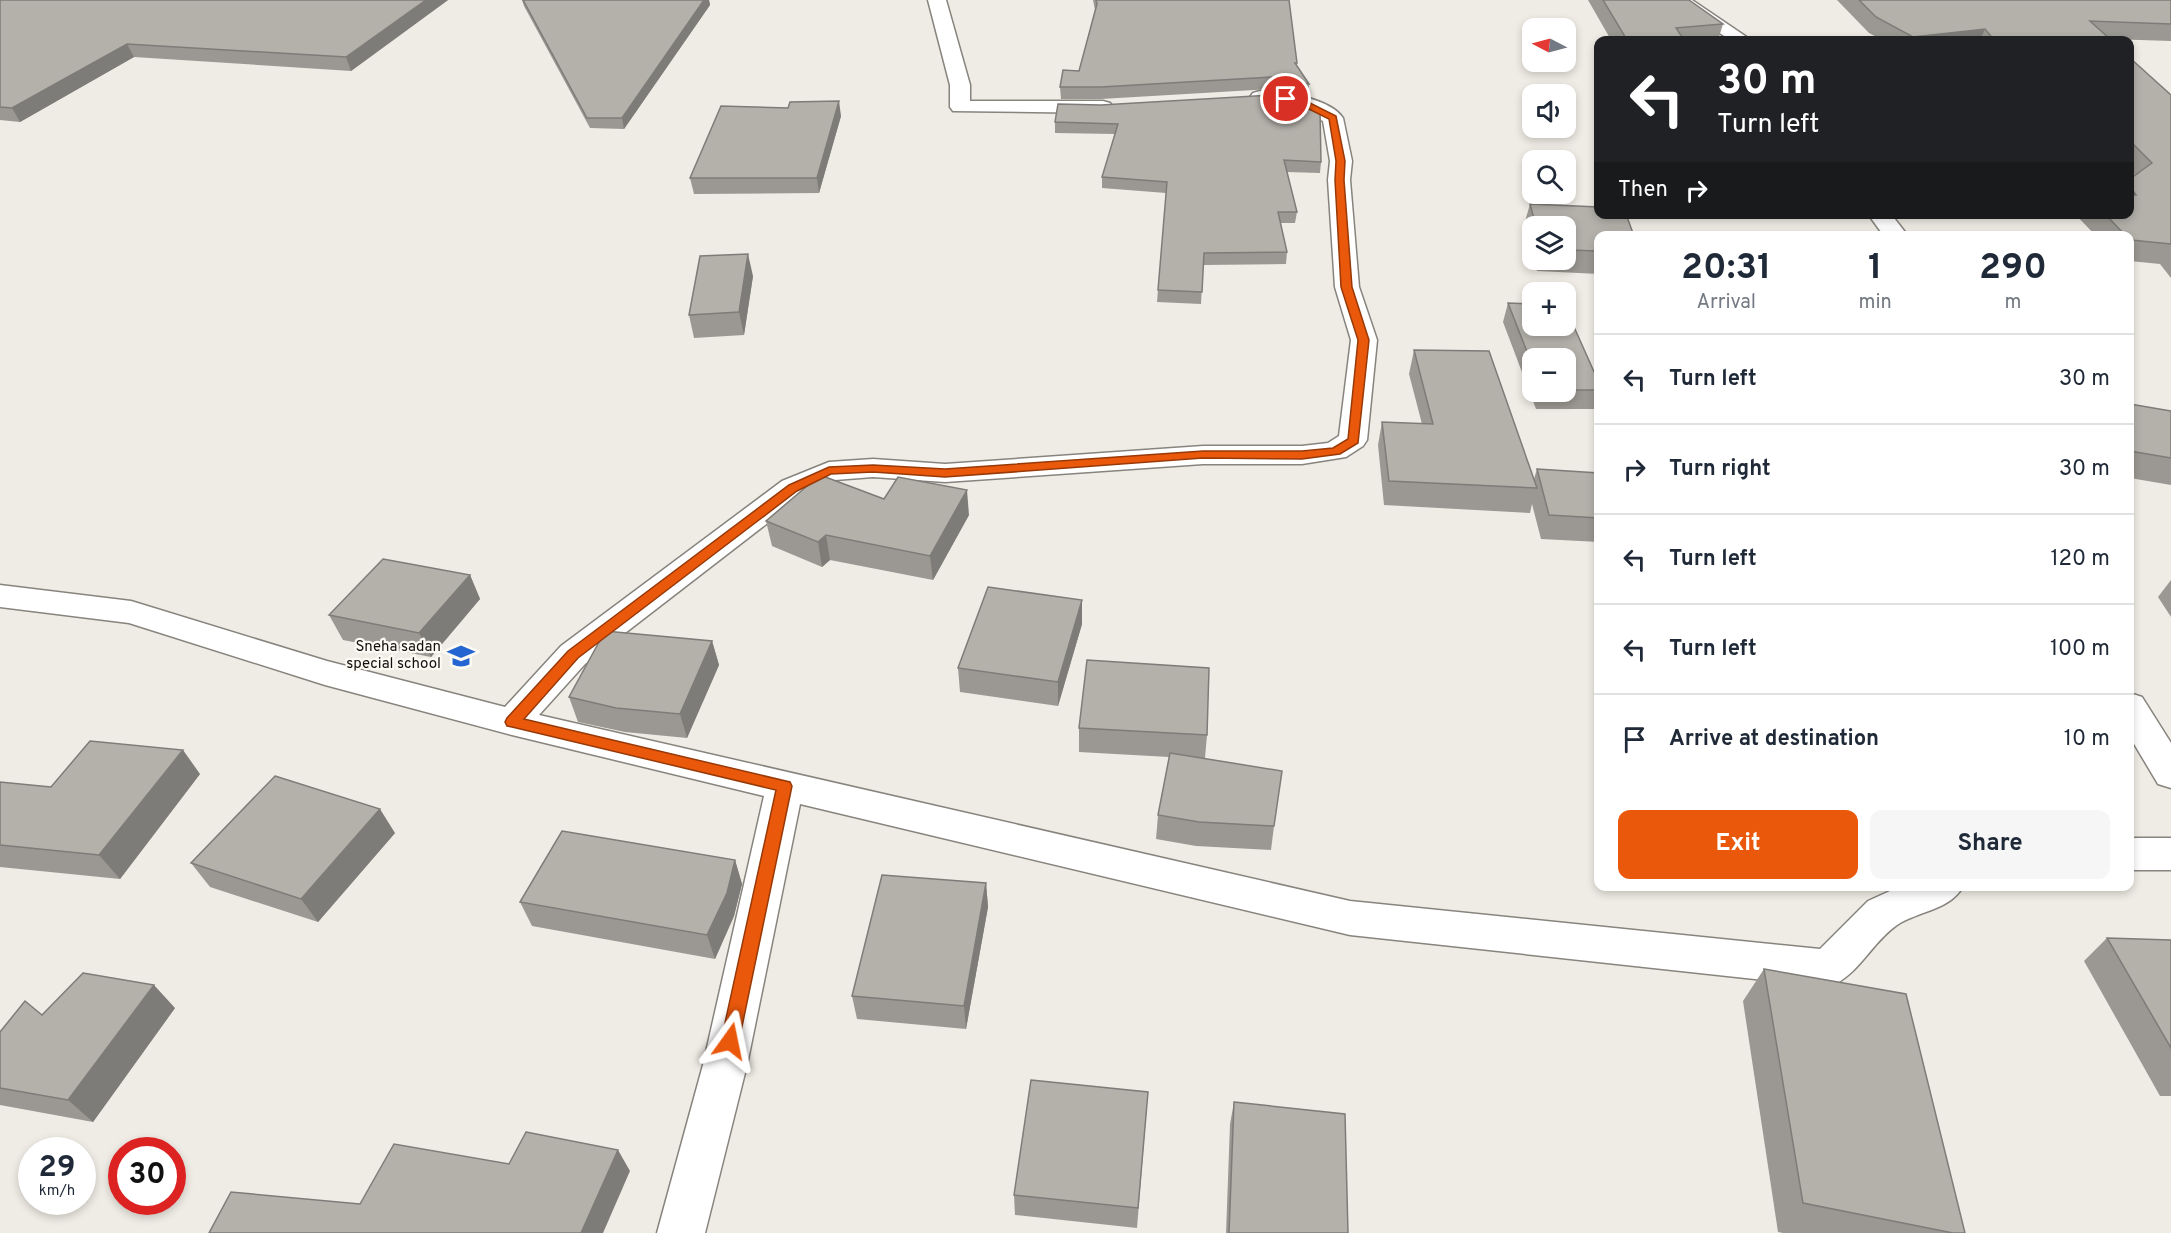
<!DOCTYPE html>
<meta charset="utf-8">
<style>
body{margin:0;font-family:Overpass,sans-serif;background:#f6f6f7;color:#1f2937;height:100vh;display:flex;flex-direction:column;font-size:22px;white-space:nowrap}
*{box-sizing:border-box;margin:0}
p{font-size:20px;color:#747a83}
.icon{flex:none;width:33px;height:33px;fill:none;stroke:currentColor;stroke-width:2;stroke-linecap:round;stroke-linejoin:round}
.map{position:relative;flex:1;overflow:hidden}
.sheet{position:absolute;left:1594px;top:231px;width:540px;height:660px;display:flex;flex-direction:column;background:#fff;border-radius:12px;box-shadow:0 3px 9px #0003}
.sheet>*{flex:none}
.hud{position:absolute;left:1594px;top:36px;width:540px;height:183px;border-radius:12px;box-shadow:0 3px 9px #0003;background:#202124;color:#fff;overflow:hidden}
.needle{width:39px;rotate:276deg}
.buttons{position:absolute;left:1522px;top:18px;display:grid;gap:12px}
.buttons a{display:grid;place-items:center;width:54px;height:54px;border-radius:12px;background:#fff;box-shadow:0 3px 9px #0003;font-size:30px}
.speed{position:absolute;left:18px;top:1137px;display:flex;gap:12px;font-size:30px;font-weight:700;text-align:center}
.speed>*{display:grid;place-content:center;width:78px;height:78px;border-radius:50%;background:#fff;box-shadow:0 3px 9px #0003;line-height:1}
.speed small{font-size:15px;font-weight:400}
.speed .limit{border:9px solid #d22;background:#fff;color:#111}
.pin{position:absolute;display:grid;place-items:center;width:51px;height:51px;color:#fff;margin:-26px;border:3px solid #fff;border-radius:50%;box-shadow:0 2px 6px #0007}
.me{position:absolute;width:66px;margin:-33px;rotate:12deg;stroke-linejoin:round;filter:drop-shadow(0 0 4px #0008)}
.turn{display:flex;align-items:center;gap:21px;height:126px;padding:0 24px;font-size:27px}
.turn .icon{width:78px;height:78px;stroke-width:2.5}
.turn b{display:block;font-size:42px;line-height:51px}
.then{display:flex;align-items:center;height:57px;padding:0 24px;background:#0003;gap:12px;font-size:22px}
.eta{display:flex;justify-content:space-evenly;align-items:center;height:102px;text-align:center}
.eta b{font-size:36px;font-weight:700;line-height:42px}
.primary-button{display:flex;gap:12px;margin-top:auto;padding:12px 24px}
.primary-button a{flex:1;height:69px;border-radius:12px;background:#ea580c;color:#fff;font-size:24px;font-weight:700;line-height:69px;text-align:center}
.primary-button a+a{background:#f6f6f7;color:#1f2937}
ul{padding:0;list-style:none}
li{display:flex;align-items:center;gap:18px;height:90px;padding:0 24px;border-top:2px solid #e0e1e3}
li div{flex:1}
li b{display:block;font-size:22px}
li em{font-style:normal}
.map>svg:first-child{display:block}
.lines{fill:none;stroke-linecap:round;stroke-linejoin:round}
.minor-casing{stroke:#87847e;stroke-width:3}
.minor{fill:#fff;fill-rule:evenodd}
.wall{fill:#9b9893;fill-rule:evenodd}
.shaded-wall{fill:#7e7c78}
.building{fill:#b4b1ab;stroke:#7e7c78;stroke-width:1.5}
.route{fill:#ea580c;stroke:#983908;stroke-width:1.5}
.labels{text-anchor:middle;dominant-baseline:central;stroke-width:4.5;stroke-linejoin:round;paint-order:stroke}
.poi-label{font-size:15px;fill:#11100e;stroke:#fdfaf3;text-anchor:end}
</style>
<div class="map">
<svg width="2171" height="1233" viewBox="0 0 2171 1233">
<rect width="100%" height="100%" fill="#efece5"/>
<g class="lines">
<defs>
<g id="minor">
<path d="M 928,0 L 946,0 L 970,85 L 970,101 L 1103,101 L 1110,103 L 1113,107 L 1110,111 L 1103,113 L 953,111 L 950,107 L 950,85 Z"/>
<path d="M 1671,0 L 1692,0 L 1751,40 L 1730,40 Z"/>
<path d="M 1260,91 C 1282,91 1330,98 1343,118 L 1352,161 L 1350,180 L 1359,287 L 1377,340 L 1367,440 L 1363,446 L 1346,457 L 1302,464 L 1203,464 L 945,482 L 873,477 L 835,480 L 804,495 L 585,664 L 539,715 L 1350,901 L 1820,949 L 1868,901 L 1901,886 L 1963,886 C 1951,910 1918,911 1897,925 C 1871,943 1859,975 1829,987 L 1350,935 L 800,804 L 747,1065 L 705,1233 L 657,1233 L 703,1065 L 764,796 L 512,735 L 325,685 L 129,623 L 0,607 L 0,585 L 131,601 L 327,661 L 505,707 L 561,646 L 782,481 L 829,462 L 873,459 L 945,464 L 1203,446 L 1302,446 L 1328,443 L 1339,436 L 1351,340 L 1335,287 L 1328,180 L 1330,161 L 1323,121 L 1291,106 L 1253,101 L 1250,97 L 1253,93 Z"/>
<path d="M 1868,214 L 1891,214 L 1908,236 L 1884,236 Z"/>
<path d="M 2130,693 L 2142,697 L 2171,743 L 2171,788 L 2158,784 L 2130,737 Z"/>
<rect x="2130" y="838" width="41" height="32"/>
</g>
</defs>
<use href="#minor" class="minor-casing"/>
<use href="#minor" class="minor"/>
</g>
<g class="wall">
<path d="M 0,0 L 448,0 L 351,71 L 134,57 L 20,122 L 0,120 Z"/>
<path d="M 522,0 L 709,0 L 710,5 L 624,129 L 590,128 L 524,6 Z"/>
<path d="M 1093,0 L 1289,0 L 1297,66 L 1309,84 L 1308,96 L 1271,89 L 1101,99 L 1061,99 L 1060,87 L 1079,71 L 1095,10 Z"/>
<path d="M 1588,0 L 1689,0 L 1723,24 L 1718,40 L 1611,40 Z"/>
<path d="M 1837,0 L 2171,0 L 2171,41 L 2109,39 L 2111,40 L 1882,40 L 1869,33 Z"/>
<path d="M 2130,58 L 2171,95 L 2171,278 L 2160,264 L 2130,261 L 2130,236 L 2096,236 L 2075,214 L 2130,214 L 2130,179 L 2135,175 L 2130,170 Z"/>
<path d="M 1058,104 L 1321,162 L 1320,173 L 1287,172 L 1297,212 L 1295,223 L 1280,223 L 1287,252 L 1286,264 L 1203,265 L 1201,304 L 1157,302 L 1166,193 L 1102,188 L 1102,177 L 1115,134 L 1055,133 L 1055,122 Z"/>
<path d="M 841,116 L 819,193 L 694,194 L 690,178 Z"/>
<path d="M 1530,204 L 1599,236 L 1599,274 L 1537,271 L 1534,260 L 1566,260 L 1566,226 L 1533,226 L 1533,256 L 1524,225 Z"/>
<path d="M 753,276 L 744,335 L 694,338 L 689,315 Z"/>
<path d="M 1508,303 L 1599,383 L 1599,399 L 1596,409 L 1536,409 L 1503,322 ZM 1533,358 L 1566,358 L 1566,392 L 1533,392 Z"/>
<path d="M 1414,350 L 1534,479 L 1537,469 L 1599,473 L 1599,542 L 1541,539 L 1532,504 L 1530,513 L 1384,505 L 1378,445 L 1382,422 L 1422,424 L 1409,374 Z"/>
<path d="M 2130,404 L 2171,411 L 2171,485 L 2130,478 Z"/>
<path d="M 884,499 L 969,515 L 933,580 L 830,560 L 822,567 L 772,546 L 766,521 Z"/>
<path d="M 470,575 L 480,599 L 431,657 L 343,640 L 329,615 Z"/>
<path d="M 2171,580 L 2171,617 L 2158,597 Z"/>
<path d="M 1082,600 L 1082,624 L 1058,706 L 960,692 L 958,668 Z"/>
<path d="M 712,641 L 719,665 L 687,738 L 625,732 L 578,722 L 569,697 Z"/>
<path d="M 1079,728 L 1207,735 L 1205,758 L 1274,826 L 1271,850 L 1196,846 L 1156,839 L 1158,815 L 1169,757 L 1079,752 Z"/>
<path d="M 200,774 L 120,879 L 0,867 L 0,782 L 51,787 Z"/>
<path d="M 395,833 L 318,922 L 210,887 L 191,863 Z"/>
<path d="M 735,860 L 742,884 L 734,916 L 715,959 L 532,926 L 520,902 Z"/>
<path d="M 986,883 L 988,907 L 966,1029 L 857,1019 L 852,996 Z"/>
<path d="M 2107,938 L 2171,940 L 2171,1096 L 2160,1096 L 2084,961 Z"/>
<path d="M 1764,969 L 1965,1233 L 1783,1233 L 1778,1232 L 1743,1001 Z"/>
<path d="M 175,1008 L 93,1122 L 0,1105 L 0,1032 L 42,1015 Z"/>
<path d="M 1148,1092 L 1137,1228 L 1015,1215 L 1014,1195 Z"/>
<path d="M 1234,1102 L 1348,1233 L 1226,1233 L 1230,1124 Z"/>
</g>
<g class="shaded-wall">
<path d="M 426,0 L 448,0 L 351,71 L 346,57 Z"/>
<path d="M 704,0 L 709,0 L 710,5 L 624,129 L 622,118 Z"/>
<path d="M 1985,29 L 1980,40 L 1912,40 L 1913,37 Z"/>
<path d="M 127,44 L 134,57 L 20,122 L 12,108 Z"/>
<path d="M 839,101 L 841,116 L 819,193 L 817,178 Z"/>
<path d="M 748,254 L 753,276 L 744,335 L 739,312 Z"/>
<path d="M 967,490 L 969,515 L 933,580 L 930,556 Z"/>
<path d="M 826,535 L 830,560 L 822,567 L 818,542 Z"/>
<path d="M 470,575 L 480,599 L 431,657 L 419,633 Z"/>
<path d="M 1082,600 L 1082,624 L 1058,706 L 1058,682 Z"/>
<path d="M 712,641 L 719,665 L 687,738 L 680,714 Z"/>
<path d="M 183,750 L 200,774 L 120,879 L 99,855 Z"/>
<path d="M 380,809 L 395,833 L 318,922 L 301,899 Z"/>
<path d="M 735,860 L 742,884 L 734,916 L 715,959 L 707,935 Z"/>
<path d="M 986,883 L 988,907 L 966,1029 L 964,1006 Z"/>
<path d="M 154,985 L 175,1008 L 93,1122 L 68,1100 Z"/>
<path d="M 618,1150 L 630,1171 L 603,1233 L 581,1233 Z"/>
</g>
<g class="building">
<path d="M 0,0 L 426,0 L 346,57 L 127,44 L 12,108 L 0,107 Z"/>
<path d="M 523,0 L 704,0 L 622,118 L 587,118 Z"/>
<path d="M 1096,0 L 1289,0 L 1297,63 L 1295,63 L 1309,84 L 1272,77 L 1101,87 L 1060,87 L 1063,70 L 1079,71 L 1097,4 Z"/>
<path d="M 1603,0 L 1689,0 L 1723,24 L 1676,28 L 1684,40 L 1627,40 Z"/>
<path d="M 1859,0 L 2171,0 L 2171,24 L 2090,21 L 2111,40 L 1994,40 L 1985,29 L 1913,37 L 1876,17 Z"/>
<path d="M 2130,58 L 2171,95 L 2171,244 L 2131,240 L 2130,236 L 2126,236 L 2105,214 L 2130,214 L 2130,195 L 2136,195 L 2130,186 L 2130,179 L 2152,163 L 2130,141 Z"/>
<path d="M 1272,95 L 1296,99 L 1320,111 L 1321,162 L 1284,160 L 1297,212 L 1278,212 L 1287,252 L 1204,253 L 1202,292 L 1158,290 L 1167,182 L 1102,177 L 1118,124 L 1055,122 L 1058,104 L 1101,105 Z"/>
<path d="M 839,101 L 817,178 L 690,178 L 721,106 L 788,108 L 790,102 Z"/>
<path d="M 1530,204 L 1599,207 L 1599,214 L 1626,214 L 1634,236 L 1599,236 L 1599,251 L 1566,250 L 1566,226 L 1536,226 Z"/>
<path d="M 748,254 L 739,312 L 689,315 L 700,256 Z"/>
<path d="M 1508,303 L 1533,304 L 1533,326 L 1566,326 L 1566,309 L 1599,383 L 1599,390 L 1566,390 L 1566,358 L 1533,358 L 1533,367 Z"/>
<path d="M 1414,350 L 1489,351 L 1537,488 L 1389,481 L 1382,422 L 1433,424 Z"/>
<path d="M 2130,404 L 2171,411 L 2171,458 L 2130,451 Z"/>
<path d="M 1537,469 L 1599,473 L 1599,518 L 1549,515 Z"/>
<path d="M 820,475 L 884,499 L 898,477 L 967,490 L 930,556 L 826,535 L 818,542 L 766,521 Z"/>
<path d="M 383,559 L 470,575 L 419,633 L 329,615 Z"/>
<path d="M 988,587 L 1082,600 L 1058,682 L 958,668 Z"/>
<path d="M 605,631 L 712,641 L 680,714 L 616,708 L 569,697 Z"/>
<path d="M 1087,660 L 1209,668 L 1207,735 L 1079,728 Z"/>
<path d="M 90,741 L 183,750 L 99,855 L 0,845 L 0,782 L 51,787 Z"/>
<path d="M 1170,753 L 1282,771 L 1274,826 L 1199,822 L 1158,815 Z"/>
<path d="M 275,776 L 380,809 L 301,899 L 191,863 Z"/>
<path d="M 562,831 L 735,860 L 727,893 L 707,935 L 520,902 Z"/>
<path d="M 882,875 L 986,883 L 964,1006 L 852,996 Z"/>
<path d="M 2107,938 L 2171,940 L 2171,1048 Z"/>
<path d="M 1764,969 L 1906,994 L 1965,1233 L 1953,1233 L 1803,1203 Z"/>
<path d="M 83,973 L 154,985 L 68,1100 L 0,1088 L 0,1032 L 25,1001 L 42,1015 Z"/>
<path d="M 1031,1080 L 1148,1092 L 1138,1208 L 1014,1195 Z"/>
<path d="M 1234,1102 L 1345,1114 L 1348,1233 L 1229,1233 Z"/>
<path d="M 526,1132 L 618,1150 L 581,1233 L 209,1233 L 231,1192 L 360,1204 L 394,1144 L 509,1164 Z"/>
</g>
<path class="route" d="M 1283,97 L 1304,100 L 1336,116 L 1345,161 L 1344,180 L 1352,287 L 1369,340 L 1358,443 L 1340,454 L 1302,459 L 1203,458 L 945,477 L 873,472 L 831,474 L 797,491 L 578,658 L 524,719 L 790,782 L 792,786 L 739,1041 L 736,1047 L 730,1050 L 723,1047 L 721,1041 L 776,790 L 512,727 L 507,726 L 505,722 L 507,718 L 568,651 L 789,485 L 829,467 L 873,465 L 945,469 L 1203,451 L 1302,451 L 1333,448 L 1348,439 L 1358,340 L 1341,287 L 1335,180 L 1336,161 L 1329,119 L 1299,104 L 1283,101 Z"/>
<defs>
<symbol id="school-bare" viewBox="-9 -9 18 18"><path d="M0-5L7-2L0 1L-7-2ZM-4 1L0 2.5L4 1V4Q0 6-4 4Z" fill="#2565d1" stroke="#fdfaf3" stroke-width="2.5" paint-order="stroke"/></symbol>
</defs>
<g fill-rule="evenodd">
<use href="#school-bare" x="442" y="637" width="38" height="38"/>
</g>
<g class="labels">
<g class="poi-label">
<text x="441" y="647">Sneha sadan<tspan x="441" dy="17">special school</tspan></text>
</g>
</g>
</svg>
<div class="buttons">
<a><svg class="needle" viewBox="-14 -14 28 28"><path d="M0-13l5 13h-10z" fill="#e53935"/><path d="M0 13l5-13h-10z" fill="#747a83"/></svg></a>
<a><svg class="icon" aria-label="sound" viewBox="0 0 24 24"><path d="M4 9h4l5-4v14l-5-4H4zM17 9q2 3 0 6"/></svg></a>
<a><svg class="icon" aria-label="search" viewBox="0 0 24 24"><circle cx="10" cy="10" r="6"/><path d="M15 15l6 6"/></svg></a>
<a><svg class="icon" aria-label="layers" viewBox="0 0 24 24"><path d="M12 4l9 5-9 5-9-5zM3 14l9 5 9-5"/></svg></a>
<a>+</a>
<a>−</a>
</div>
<div class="speed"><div>29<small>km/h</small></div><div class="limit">30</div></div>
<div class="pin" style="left:1286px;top:99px;background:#d93025"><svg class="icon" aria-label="arrive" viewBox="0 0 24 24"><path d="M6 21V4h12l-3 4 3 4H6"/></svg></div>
<svg class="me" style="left:730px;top:1041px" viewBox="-20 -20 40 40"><path d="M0-17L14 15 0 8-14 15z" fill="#ea580c" stroke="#fff" stroke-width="4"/></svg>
<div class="hud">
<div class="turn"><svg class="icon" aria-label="left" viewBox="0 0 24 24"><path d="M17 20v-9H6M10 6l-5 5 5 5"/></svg><div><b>30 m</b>Turn left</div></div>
<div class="then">Then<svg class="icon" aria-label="right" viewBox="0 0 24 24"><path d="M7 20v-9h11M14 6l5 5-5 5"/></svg></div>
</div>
<section class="sheet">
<div class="eta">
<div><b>20:31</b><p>Arrival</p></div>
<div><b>1</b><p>min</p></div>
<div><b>290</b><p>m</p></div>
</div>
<ul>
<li><svg class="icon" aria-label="left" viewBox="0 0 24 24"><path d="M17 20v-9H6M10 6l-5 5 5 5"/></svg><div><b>Turn left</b></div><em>30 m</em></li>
<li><svg class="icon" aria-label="right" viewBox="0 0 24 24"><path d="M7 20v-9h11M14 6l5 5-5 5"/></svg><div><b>Turn right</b></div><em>30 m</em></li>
<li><svg class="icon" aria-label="left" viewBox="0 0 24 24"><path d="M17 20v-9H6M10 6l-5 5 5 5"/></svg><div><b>Turn left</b></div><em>120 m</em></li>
<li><svg class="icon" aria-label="left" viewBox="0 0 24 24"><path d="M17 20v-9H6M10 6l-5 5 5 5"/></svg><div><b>Turn left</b></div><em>100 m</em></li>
<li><svg class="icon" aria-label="arrive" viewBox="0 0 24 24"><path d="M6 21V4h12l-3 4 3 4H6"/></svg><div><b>Arrive at destination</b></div><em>10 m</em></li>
</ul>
<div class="primary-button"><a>Exit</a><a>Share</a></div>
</section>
</div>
